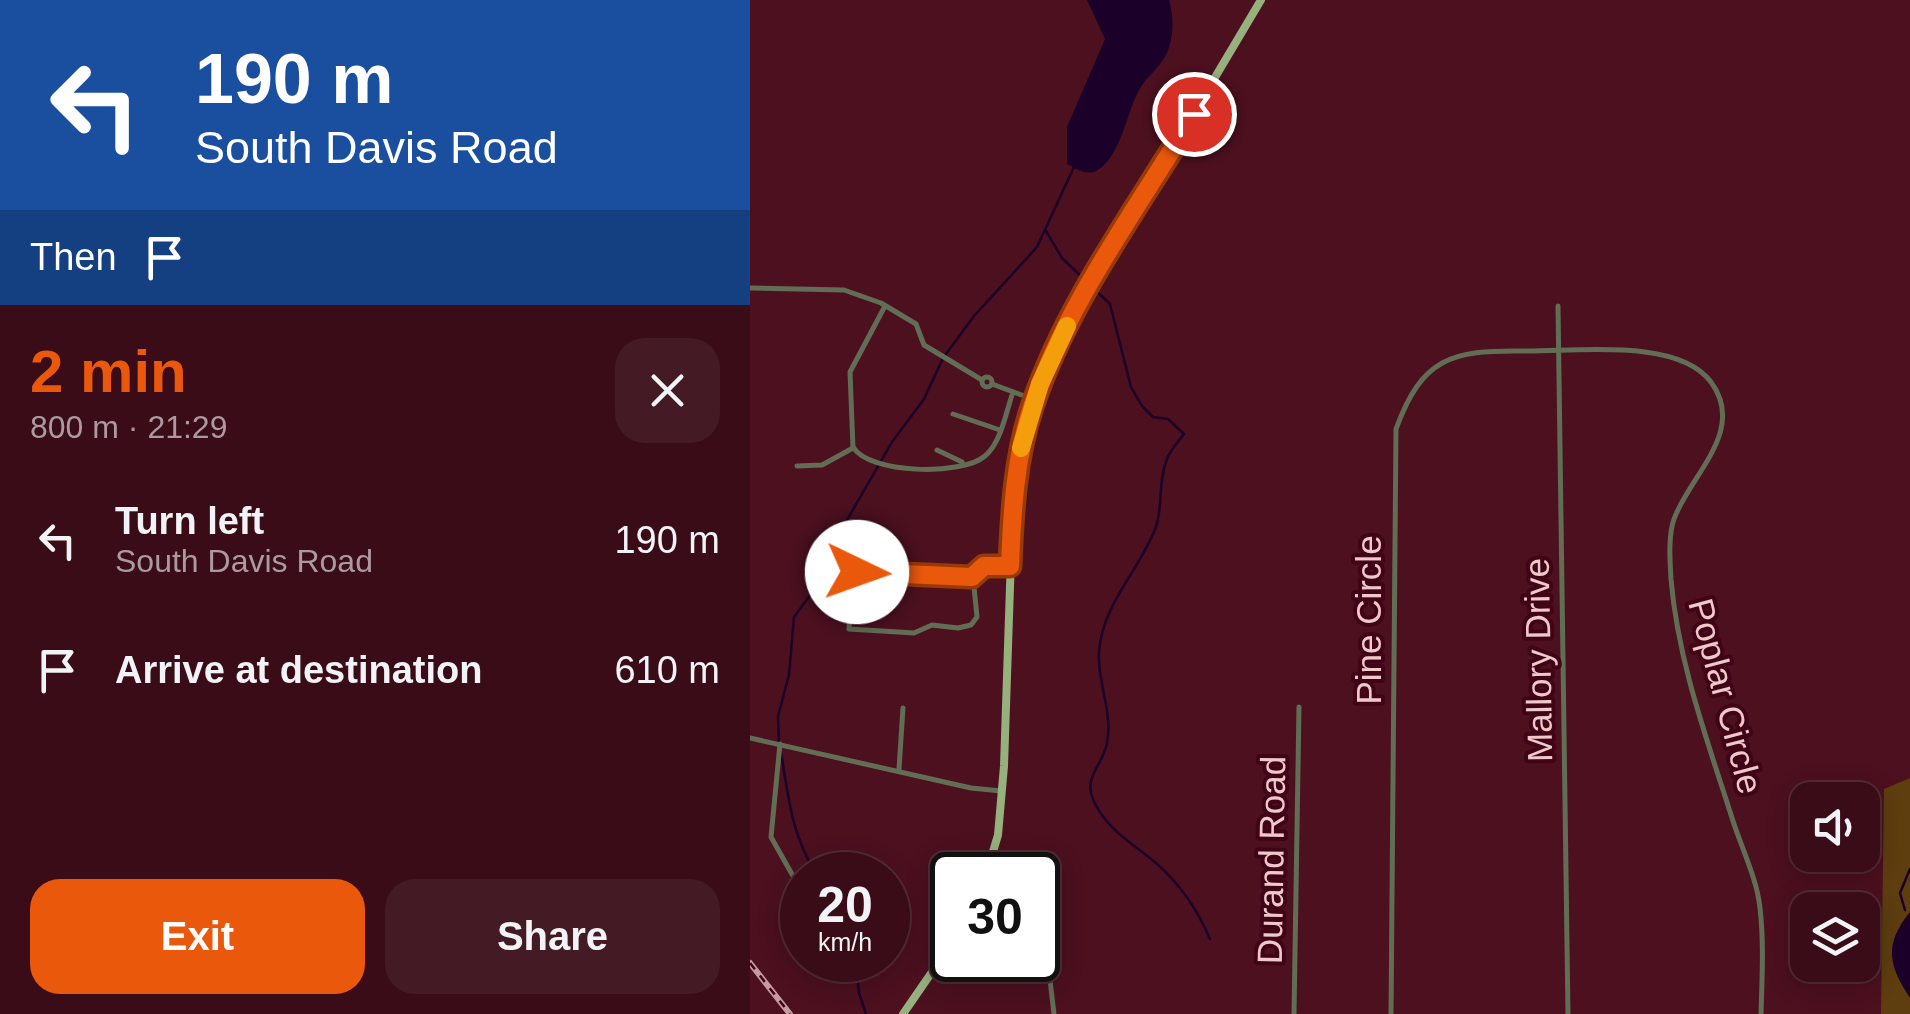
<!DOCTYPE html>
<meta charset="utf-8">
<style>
body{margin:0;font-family:Helvetica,sans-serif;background:#441a24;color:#f1f3f6;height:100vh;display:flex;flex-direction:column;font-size:38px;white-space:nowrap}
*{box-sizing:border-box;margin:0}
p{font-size:32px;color:#ab9ba1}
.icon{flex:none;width:55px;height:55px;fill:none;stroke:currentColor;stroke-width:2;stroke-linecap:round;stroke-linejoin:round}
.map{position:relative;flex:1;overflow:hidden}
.details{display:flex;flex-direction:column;background:#390c17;width:750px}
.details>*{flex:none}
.top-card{background:#1a4fa0;color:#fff;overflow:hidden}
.buttons{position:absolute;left:1040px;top:782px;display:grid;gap:20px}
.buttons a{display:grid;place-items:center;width:90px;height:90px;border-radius:20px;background:#390c17;box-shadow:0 5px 25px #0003,0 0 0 2px #532c36;font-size:50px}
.speed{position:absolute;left:30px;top:852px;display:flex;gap:20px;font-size:50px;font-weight:700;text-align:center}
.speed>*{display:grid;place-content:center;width:130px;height:130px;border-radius:50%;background:#390c17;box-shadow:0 5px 25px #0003,0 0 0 2px #532c36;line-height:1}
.speed small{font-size:25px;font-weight:400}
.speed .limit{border:5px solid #111;border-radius:15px;background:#fff;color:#111}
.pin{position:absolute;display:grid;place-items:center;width:85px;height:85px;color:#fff;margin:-42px;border:5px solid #fff;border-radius:50%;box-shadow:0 2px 10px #0007}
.me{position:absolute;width:110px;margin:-55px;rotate:93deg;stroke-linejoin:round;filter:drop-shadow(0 0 8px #0008)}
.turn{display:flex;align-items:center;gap:35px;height:210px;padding:0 30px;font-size:45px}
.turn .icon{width:130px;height:130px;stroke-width:2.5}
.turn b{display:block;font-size:70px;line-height:85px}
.then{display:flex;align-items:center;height:95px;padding:0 30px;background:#0003;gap:20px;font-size:38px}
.round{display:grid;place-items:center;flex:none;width:105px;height:105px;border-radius:30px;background:#441a24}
.summary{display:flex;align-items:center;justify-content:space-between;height:170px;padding:0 30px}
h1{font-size:60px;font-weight:700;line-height:75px;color:#ea580c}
.cta{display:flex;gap:20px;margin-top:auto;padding:20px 30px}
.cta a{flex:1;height:115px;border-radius:30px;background:#ea580c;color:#fff;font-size:40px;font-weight:700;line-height:115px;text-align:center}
.cta a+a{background:#441a24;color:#f1f3f6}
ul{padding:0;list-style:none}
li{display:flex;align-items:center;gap:30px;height:130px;padding:0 30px}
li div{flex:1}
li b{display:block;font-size:38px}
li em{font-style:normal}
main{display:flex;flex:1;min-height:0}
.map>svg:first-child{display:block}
.green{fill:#5e3d0f}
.water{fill:#1b002a}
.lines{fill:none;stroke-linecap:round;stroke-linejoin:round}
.stream{stroke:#1b002a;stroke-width:2.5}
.minor{stroke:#616e55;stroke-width:5}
.primary{stroke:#97b17e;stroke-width:8}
.rail-casing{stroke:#c69aa0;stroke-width:6}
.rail{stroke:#400416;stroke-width:2.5;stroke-dasharray:8;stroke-linecap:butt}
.route-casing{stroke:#983908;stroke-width:25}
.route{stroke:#ea580c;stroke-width:18}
.slow{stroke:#f59e0b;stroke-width:18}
.labels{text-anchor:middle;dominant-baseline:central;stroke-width:8;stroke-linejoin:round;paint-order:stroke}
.street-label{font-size:35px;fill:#efc8cc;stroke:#400416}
</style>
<main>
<section class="details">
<div class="top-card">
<div class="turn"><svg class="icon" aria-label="left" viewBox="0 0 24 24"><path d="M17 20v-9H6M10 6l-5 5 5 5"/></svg><div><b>190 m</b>South Davis Road</div></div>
<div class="then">Then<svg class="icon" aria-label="arrive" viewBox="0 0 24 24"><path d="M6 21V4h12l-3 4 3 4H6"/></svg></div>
</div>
<div class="summary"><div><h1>2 min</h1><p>800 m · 21:29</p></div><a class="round"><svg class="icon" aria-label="close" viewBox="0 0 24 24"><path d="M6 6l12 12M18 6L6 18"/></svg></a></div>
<ul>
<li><svg class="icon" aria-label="left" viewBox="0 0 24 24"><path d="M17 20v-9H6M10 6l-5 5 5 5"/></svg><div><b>Turn left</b><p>South Davis Road</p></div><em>190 m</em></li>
<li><svg class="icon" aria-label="arrive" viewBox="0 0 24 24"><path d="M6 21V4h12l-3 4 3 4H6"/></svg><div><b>Arrive at destination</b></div><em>610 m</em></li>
</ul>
<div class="cta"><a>Exit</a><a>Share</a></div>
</section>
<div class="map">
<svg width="1160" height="1014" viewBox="0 0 1160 1014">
<rect width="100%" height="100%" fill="#4c101f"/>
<path class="green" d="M 1160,778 L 1160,1014 L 1131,1014 L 1134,789 Z"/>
<g class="water">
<path d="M 337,0 L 419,0 C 424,16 424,37 417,53 C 410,68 396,77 389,90 C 377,112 370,159 346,171 C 335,176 326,168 317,164 L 317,127 L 355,39 Z"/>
<path d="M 1160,912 L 1160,998 C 1139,966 1133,945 1160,912 Z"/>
</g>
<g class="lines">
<g class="stream">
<path d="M 296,231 L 312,258 L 360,304 L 381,387 L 392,406 L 403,417 L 418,419 L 434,434 C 429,441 420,450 417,459 C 408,480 413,506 406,527 C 390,570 352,604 349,652 C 347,682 363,711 357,743 C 354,763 333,777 343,799 C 355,829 384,844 407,864 C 430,884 448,911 460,939"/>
<path d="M 29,745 L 28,716 L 39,675 L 44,617 L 70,582 L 86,539 L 142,442 L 174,399 L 193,358 L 224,316 L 287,247 L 324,167"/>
<path d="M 31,753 C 40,804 40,828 66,875"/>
<path d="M 1155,910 L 1150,893 L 1160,869"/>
<path d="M 106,960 L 109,993 L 116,1014"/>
</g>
<g class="minor">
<path d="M 0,288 L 94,290 L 131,303 L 166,324 L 174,345 L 232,380"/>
<path d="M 808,306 L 818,1014"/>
<circle cx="237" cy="382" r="5"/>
<path d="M 242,384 L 285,400"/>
<path d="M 203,414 L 250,430"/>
<path d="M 103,447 C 119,474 212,476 235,456 C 251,443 256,412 263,392"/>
<path d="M 187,450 L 212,462"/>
<path d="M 47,466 L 72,465 L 103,448 L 100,372 L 135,306"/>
<path d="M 223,577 L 227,617 L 221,625 L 208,628 L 182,625 L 164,633 L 99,629 L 103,572 L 223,577 L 234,566 L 260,566"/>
<path d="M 0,738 L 221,788 L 251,791"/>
<path d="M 30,744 L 21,837 L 52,892"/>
<path d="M 149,769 L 153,708"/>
<path d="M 288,926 L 295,937 L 304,1014"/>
<path d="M 544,1014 L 549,707"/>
<path d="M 641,1014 L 646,429 C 672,358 701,350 773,351 C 824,352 928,337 961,382 C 997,431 940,475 924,519 C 918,536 920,561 921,579 C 928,663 958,742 983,821 C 992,849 1007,879 1010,908 C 1014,942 1012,979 1011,1014"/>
</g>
<g class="primary">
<path d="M 236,875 L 248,835 L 254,766 L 262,527 L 269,456 L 282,407 L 322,318 L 511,0"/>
<path d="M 153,1014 L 202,943"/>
</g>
<defs>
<path id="rail" d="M 0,963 L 40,1014"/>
</defs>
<use href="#rail" class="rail-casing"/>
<use href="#rail" class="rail"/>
</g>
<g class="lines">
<defs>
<path id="route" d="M 107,572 L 222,577 L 234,566 L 260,566 C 262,513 265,458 282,407 C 317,302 388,208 444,114"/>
</defs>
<use href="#route" class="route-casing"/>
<use href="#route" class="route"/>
<path class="slow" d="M 271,448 L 290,384 L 317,326"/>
</g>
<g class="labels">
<g class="street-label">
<text transform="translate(618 620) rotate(-90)">Pine Circle</text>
<text transform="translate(788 660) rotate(-91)">Mallory Drive</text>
<text transform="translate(976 696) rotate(75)">Poplar Circle</text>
<text transform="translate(521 860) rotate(-89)">Durand Road</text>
</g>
</g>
</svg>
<div class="buttons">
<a><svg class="icon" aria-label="sound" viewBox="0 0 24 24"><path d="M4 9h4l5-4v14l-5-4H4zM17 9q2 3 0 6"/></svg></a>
<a><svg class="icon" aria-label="layers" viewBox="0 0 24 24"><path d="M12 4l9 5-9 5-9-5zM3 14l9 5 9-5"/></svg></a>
</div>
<div class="speed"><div>20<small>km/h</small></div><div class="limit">30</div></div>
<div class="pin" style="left:444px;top:114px;background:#d93025"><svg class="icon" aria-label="arrive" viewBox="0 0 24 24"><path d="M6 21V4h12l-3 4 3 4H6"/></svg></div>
<svg class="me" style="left:107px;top:572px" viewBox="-20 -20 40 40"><circle r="19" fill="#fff"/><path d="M0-13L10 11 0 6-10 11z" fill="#ea580c"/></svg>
</div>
</main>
